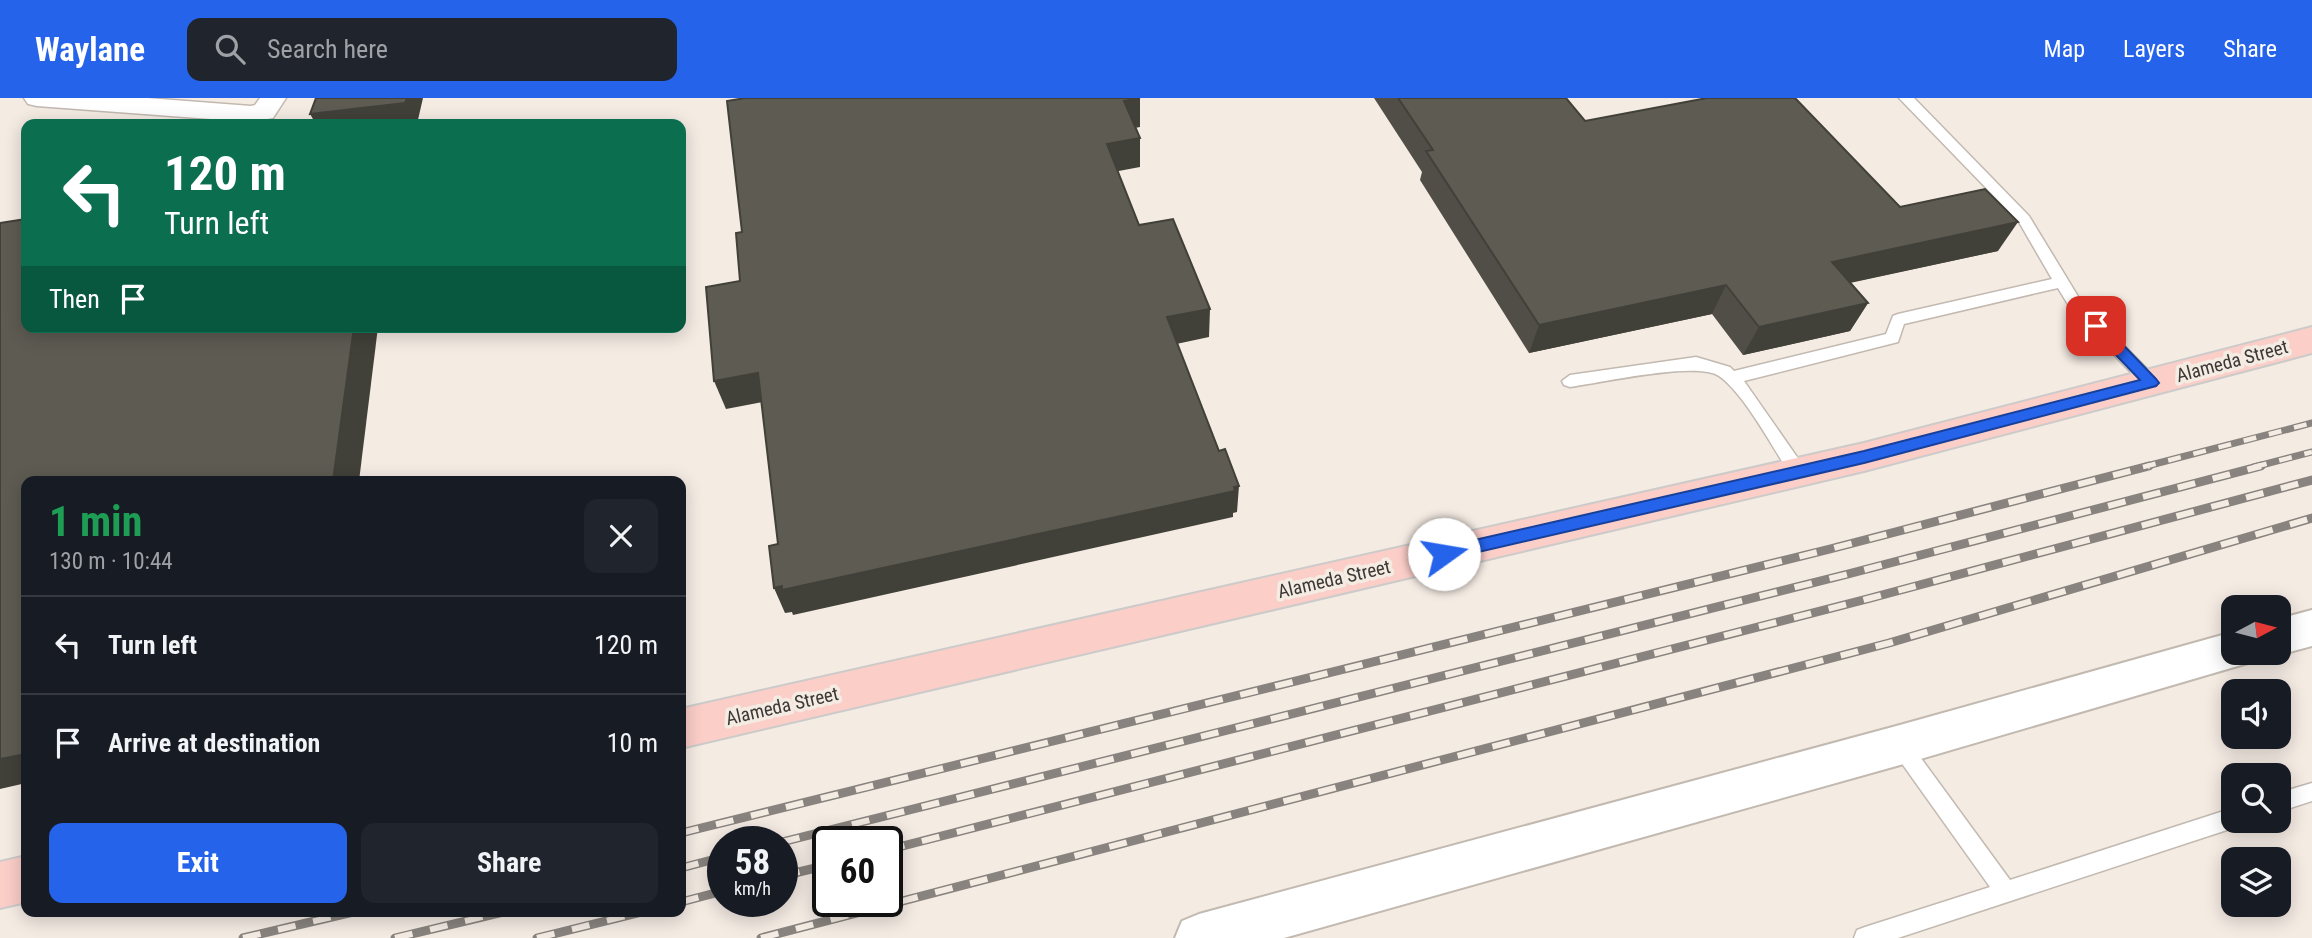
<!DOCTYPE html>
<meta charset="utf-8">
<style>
body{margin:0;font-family:"Roboto Condensed",sans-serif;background:#20242c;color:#f1f3f6;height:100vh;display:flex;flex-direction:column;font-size:26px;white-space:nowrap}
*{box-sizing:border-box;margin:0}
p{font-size:23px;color:#9ea1a6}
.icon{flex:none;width:38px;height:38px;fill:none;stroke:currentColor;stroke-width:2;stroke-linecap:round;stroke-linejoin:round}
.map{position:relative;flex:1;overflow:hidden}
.panel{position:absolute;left:21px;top:378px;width:665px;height:441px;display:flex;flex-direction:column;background:#171b24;border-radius:14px;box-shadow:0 4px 18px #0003}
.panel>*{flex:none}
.banner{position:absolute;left:21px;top:21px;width:665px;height:214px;border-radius:14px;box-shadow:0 4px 18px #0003;background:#0b6e4f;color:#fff;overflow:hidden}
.needle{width:46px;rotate:83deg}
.fabs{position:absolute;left:2221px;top:497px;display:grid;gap:14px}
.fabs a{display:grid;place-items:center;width:70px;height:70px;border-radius:14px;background:#171b24;box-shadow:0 4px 18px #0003;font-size:35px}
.speed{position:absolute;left:707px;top:728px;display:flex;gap:14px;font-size:35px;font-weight:700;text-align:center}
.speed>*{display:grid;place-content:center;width:91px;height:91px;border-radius:50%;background:#171b24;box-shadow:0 4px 18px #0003;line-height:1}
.speed small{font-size:18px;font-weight:400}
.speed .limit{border:4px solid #111;border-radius:10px;background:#fff;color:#111}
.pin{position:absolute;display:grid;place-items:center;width:60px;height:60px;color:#fff;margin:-30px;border-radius:14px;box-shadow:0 4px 10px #0006}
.me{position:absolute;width:77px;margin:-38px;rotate:77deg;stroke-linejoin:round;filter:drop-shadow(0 0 5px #0008)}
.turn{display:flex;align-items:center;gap:24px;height:147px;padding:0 28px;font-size:32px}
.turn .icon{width:91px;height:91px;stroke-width:2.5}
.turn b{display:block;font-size:49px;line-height:60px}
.then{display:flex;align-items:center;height:66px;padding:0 28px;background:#0003;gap:14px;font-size:26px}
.round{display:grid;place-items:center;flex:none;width:74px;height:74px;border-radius:14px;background:#20242c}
.overview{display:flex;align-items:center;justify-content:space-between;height:119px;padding:0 28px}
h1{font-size:42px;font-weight:700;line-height:52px;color:#1e9e55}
.button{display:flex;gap:14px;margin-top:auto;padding:14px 28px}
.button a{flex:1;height:80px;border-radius:14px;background:#2563eb;color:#fff;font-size:28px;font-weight:700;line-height:80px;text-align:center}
.button a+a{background:#20242c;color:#f1f3f6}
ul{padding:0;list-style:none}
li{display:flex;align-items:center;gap:21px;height:98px;padding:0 28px;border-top:2px solid #363941}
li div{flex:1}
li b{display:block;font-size:26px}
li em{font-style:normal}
header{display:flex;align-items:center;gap:42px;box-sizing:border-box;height:98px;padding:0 35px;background:#2563eb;color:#fff}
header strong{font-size:33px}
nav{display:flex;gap:38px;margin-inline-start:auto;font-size:24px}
.search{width:490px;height:63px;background:#20242c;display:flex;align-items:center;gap:18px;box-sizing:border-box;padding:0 24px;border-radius:14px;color:#9ea1a6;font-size:26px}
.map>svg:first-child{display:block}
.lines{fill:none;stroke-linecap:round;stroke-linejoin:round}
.service-casing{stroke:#c2b9b1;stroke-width:3}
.minor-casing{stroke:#c2b9b1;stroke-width:3}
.tertiary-casing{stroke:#c2b9b1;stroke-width:4}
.primary-casing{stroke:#cccbca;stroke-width:4}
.service{fill:#fff;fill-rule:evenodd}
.minor{fill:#fff;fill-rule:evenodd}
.tertiary{fill:#fff;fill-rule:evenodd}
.primary{fill:#fbcec8;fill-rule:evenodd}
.rail-far1-casing{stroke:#88837e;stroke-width:7}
.rail-casing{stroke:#88837e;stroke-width:9}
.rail-far1{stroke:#f4ebe3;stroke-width:4.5;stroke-dasharray:13;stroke-linecap:butt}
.rail{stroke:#f4ebe3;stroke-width:6;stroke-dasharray:18;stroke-linecap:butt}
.wall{fill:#504e47}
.shaded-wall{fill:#414039}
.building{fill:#5d5b52;stroke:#414039;stroke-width:2}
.route{fill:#2563eb;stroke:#184099;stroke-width:2}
.labels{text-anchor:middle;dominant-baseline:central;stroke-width:7;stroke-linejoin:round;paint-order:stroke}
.street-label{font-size:19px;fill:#3b3835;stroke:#f4ebe3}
</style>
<header>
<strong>Waylane</strong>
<div class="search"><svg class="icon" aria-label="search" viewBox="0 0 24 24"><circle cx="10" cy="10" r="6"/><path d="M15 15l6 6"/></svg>Search here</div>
<nav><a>Map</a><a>Layers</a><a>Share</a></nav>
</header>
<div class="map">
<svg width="2312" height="840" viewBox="0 0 2312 840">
<rect width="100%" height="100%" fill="#f4ebe3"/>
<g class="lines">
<defs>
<g id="service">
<path d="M 1899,0 L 1914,0 L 2029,118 L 2082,205 L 2157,281 L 2159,285 L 2157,289 L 2145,289 L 2072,213 L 2058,190 L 1904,226 L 1898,244 L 1744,283 L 1804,369 L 1807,374 L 1804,379 L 1792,379 C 1774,352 1744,295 1719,278 C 1697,263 1600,285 1570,289 L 1564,287 L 1562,283 L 1570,277 L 1696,259 L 1730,269 L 1734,273 L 1886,236 L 1893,218 L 1898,216 L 2052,181 L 2019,124 Z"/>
<path d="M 1900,638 L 1907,641 L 2010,782 L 2233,710 L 2233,723 L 2242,723 L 2240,727 L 2233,730 L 1898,840 L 1854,840 L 1857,832 L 1865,829 L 1990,789 L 1893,653 L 1890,647 L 1893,641 Z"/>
<path d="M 2312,685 L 2312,703 L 2278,714 L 2278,695 Z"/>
</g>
<path id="minor" d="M 24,0 L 147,0 L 251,8 L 255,7 L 260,0 L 286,0 L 273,20 L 251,24 L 37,8 L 28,6 Z"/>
<g id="tertiary">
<path d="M 2312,512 L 2312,548 L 2278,557 L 2272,555 L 2278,555 L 2278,521 Z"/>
<path d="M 2233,534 L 2233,555 L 2252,555 L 2248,565 L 1900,667 L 1284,840 L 1175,840 L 1182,823 L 1199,816 L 1900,627 Z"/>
</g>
<g id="primary">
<path d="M 2312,229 L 2312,255 L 1864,373 L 681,650 L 681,611 L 1864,345 Z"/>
<path d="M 26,758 L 26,804 L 0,810 L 0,764 Z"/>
</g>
</defs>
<use href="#service" class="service-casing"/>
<use href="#minor" class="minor-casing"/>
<use href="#tertiary" class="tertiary-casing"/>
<use href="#primary" class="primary-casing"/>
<use href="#service" class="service"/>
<use href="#minor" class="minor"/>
<use href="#tertiary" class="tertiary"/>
<use href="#primary" class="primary"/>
<defs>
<g id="rail-far1">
<path d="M 2143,369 L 2312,325"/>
<path d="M 2254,369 L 2312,354"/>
</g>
<g id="rail">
<path d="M 681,735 L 1830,451 L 2149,368"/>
<path d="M 782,744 L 1848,476 L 2261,368"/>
<path d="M 887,752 L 1867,501 L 2312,382"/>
<path d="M 681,770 L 723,759"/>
<path d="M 782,778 L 828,767"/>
<path d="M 681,804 L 723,793"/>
<path d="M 243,840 L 353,814"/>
<path d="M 395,840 L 503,814"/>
<path d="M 537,840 L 642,814"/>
<path d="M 761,840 L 1889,545 L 2312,420"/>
</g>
</defs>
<use href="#rail-far1" class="rail-far1-casing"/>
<use href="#rail" class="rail-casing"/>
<use href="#rail-far1" class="rail-far1"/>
<use href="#rail" class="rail"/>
</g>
<path class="wall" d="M 1374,0 L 1566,0 L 1585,23 L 1900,109 L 1998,153 L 1850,185 L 1868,205 L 1850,233 L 1743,257 L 1712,216 L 1529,255 L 1420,82 L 1422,74 Z"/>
<g class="shaded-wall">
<path d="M 407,0 L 423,0 L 417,26 L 316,26 L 310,16 Z"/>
<path d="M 1140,0 L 1140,29 L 1125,32 L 1124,3 Z"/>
<path d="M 1140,40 L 1140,69 L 1108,75 L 1107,46 Z"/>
<path d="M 2018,124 L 1998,153 L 1815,192 L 1832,164 Z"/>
<path d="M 1726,187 L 1712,216 L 1529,255 L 1539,227 Z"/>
<path d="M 1868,205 L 1850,233 L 1743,257 L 1759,229 Z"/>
<path d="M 1210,211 L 1209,239 L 1167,248 L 1167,219 Z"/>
<path d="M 354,229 L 378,229 L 359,383 L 333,383 Z"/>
<path d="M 758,275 L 768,303 L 726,311 L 714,283 Z"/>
<path d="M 1239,388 L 1237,414 L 1233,415 L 1233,419 L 793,517 L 792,514 L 785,515 L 774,490 Z"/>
<path d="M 26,656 L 26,685 L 0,691 L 0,661 Z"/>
</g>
<g class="building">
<path d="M 316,0 L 407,0 L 405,5 L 310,16 Z"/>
<path d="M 745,0 L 1140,0 L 1124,3 L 1140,40 L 1107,46 L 1139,127 L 1173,121 L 1210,211 L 1167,219 L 1219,353 L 1225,351 L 1239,388 L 1234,389 L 1235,393 L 782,492 L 782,488 L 774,490 L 769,448 L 778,446 L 758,275 L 714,283 L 706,189 L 740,183 L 736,135 L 742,134 L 727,3 Z"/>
<path d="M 1398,0 L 1566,0 L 1585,23 L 1707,0 L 1795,0 L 1900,109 L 1985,91 L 2018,124 L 1832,164 L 1868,205 L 1759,229 L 1726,187 L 1539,227 L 1426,53 L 1433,52 Z"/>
<path d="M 26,121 L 26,229 L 354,229 L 333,383 L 26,383 L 26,656 L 0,661 L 0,125 Z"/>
</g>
<path class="route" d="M 2096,223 L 2101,224 L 2156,281 L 2159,285 L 2156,288 L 1864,365 L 1444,462 L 1438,460 L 1436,456 L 1438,451 L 1444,449 L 1864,353 L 2140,282 L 2091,231 L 2091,224 Z"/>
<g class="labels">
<g class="street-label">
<text transform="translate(2232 263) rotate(-15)">Alameda Street</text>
<text transform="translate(1334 481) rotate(-13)">Alameda Street</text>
<text transform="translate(782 608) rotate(-13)">Alameda Street</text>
</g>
</g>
</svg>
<div class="fabs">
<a><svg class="needle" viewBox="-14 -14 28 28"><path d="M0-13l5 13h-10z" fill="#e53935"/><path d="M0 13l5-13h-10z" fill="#9ea1a6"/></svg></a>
<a><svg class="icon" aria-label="sound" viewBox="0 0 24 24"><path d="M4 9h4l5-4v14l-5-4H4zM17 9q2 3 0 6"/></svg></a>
<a><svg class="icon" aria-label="search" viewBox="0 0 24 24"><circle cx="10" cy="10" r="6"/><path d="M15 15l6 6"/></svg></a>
<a><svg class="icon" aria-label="layers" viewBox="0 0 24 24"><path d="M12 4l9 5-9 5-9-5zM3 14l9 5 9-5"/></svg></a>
</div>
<div class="speed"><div>58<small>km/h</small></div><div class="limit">60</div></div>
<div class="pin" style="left:2096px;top:228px;background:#d93025"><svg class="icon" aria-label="arrive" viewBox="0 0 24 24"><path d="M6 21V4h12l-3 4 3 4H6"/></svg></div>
<svg class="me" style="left:1444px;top:456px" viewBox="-20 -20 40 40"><circle r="19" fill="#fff"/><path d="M0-13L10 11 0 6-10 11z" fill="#2563eb"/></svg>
<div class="banner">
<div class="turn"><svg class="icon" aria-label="left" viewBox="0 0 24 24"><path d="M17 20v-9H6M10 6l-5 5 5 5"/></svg><div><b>120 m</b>Turn left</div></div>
<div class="then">Then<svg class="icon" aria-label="arrive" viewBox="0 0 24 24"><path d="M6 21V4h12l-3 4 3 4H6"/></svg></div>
</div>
<section class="panel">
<div class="overview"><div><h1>1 min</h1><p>130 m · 10:44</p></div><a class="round"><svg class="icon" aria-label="close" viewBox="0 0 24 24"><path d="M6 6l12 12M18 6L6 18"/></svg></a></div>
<ul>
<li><svg class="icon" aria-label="left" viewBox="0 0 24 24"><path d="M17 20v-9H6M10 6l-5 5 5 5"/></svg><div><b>Turn left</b></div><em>120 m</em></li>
<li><svg class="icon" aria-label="arrive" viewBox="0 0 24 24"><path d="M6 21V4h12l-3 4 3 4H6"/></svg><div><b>Arrive at destination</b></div><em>10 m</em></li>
</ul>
<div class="button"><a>Exit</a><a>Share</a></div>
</section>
</div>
